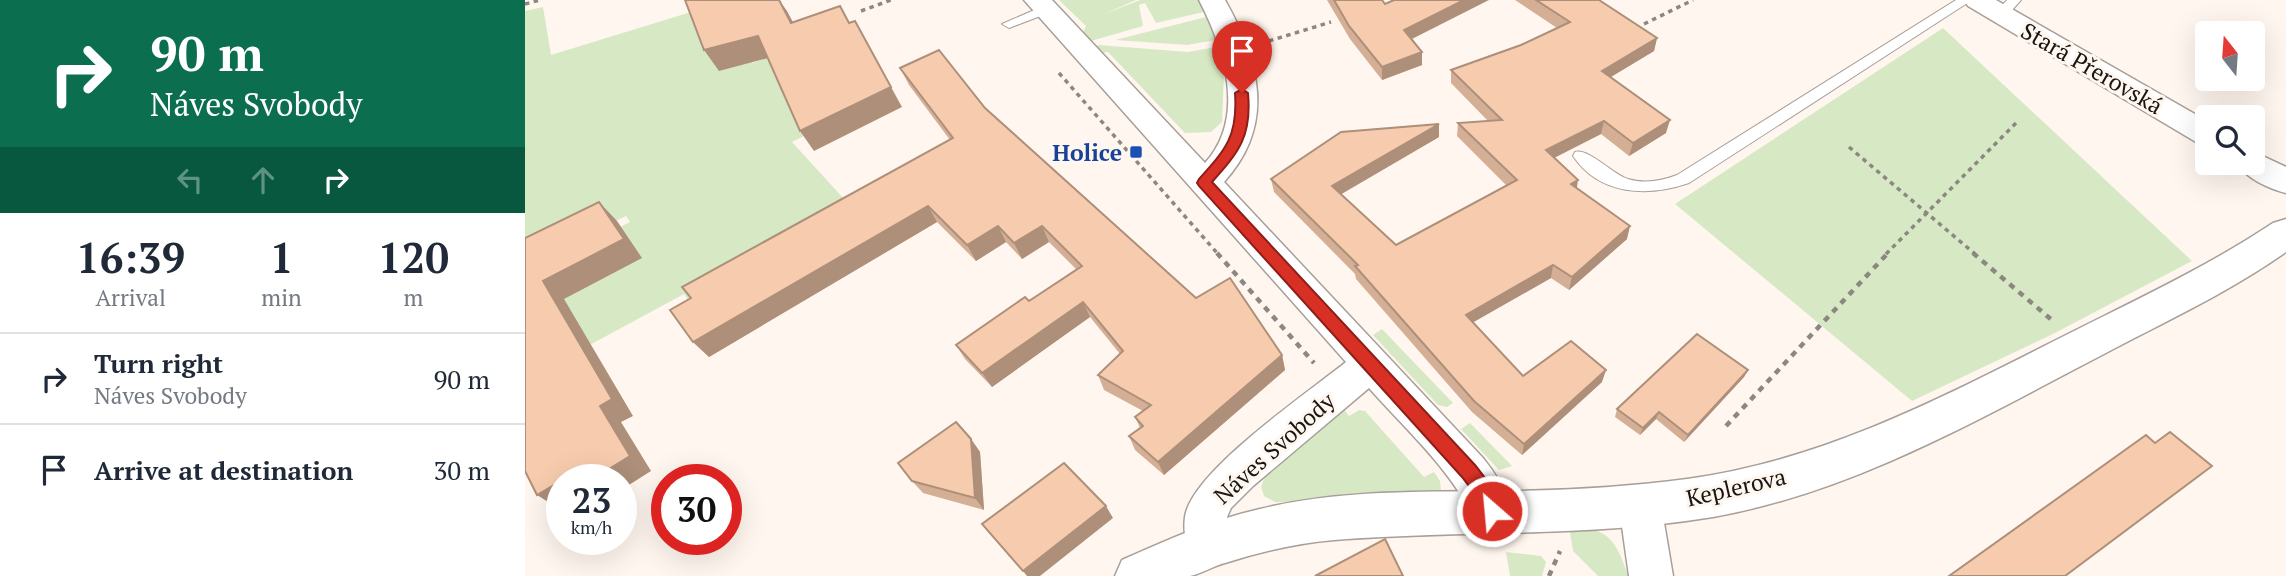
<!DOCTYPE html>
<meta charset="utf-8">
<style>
body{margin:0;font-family:"PT Serif",serif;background:#f6f6f7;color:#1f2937;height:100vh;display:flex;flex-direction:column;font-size:26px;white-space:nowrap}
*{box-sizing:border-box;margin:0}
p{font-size:23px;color:#747a83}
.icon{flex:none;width:38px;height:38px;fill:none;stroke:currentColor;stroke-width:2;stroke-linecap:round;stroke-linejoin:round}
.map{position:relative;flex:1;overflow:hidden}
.side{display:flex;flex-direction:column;background:#fff;width:525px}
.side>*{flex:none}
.guide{background:#0b6e4f;color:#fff;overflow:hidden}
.needle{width:46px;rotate:343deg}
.buttons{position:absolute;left:1670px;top:21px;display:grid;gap:14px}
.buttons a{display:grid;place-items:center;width:70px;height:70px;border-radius:7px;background:#fff;box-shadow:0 7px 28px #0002;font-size:35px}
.speed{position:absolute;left:21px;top:464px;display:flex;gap:14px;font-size:35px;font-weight:700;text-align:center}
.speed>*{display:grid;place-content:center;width:91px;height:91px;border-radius:50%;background:#fff;box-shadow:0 7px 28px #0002;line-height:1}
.speed small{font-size:18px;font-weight:400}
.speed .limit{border:10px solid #d22;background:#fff;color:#111}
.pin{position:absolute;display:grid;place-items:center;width:60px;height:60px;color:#fff;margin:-72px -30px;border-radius:50% 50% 50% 0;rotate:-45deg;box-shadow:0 0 7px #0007}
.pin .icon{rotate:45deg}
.me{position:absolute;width:77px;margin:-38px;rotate:333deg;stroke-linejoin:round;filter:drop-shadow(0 0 5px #0008)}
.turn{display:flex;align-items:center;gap:24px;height:147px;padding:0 35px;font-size:32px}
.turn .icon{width:91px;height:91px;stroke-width:2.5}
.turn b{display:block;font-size:49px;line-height:60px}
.lanes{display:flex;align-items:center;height:66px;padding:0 35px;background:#0003;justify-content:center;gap:35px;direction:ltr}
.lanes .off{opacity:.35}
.eta{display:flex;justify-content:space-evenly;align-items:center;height:119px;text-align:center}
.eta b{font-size:42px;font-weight:800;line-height:49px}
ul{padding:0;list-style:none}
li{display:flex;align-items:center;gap:21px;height:91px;padding:0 35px;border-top:2px solid #e0e1e3}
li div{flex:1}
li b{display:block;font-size:26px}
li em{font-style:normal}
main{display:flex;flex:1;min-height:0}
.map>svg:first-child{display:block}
.green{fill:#d7e9c4}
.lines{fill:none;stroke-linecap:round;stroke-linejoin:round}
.lane-casing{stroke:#a79f98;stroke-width:2}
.street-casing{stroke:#a79f98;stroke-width:3}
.secondary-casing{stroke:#a79f98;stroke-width:3}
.path-far1{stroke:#8c8781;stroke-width:3.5;stroke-dasharray:4.5 4.5;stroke-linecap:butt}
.path{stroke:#8c8781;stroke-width:4.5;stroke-dasharray:6 6;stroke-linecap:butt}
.lane{fill:#fff;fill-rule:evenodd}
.street{fill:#fff;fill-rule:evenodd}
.secondary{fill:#fff;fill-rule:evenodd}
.wall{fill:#d4af96}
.shaded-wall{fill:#ad8f7a}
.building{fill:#f7ccae;stroke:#ad8f7a;stroke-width:2}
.route{fill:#d93025;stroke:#8d1f18;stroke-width:2}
.transit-dot{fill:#1a4fb4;stroke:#fff7ef;stroke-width:2.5}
.labels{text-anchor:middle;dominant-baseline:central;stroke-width:6;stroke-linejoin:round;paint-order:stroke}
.street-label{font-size:23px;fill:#181613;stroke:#fff7ef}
.transit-label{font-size:23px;font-weight:bold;fill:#164399;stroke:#fff7ef;text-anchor:end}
</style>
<main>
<section class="side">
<div class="guide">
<div class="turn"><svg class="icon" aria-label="right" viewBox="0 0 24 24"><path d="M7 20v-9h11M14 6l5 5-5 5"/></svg><div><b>90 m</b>Náves Svobody</div></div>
<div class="lanes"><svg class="icon off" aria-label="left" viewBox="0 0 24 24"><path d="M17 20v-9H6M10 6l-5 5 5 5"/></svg><svg class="icon off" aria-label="ahead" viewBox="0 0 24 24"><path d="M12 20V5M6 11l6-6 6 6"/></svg><svg class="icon" aria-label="right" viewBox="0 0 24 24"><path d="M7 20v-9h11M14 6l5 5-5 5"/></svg></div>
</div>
<div class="eta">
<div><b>16:39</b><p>Arrival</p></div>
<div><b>1</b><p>min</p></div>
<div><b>120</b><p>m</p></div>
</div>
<ul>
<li><svg class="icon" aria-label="right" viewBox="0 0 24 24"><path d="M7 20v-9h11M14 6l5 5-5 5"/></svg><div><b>Turn right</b><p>Náves Svobody</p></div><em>90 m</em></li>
<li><svg class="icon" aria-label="arrive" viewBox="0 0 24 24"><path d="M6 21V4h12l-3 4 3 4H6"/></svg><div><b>Arrive at destination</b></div><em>30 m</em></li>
</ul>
</section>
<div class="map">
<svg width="1761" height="576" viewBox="0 0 1761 576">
<rect width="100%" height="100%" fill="#fff7ef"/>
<g class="green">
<path d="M 205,0 L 227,63 L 244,57 L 357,97 L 267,142 L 330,211 L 165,303 L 159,294 L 0,380 L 0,275 L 105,222 L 101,216 L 0,266 L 0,11 L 18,7 L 26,55 Z"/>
<path d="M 534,0 L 611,0 L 577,15 L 615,0 L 678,0 L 683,11 L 631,23 L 620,3 L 614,5 L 618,26 L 566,41 L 558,33 L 561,26 Z"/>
<path d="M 685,16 L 696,39 L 662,45 L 590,40 Z"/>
<path d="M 1418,28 L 1667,261 L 1528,334 L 1387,401 L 1150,204 Z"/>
<path d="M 574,45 L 663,52 L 696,46 L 699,75 L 697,122 L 686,132 L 660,133 L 583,52 L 576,53 L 570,46 Z"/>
<path d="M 857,329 L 928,403 L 922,407 L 913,405 L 848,335 Z"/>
<path d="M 818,408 L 824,416 L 834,410 L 840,411 L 899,477 L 909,472 L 915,481 L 916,490 L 910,493 L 825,495 L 758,502 L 750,502 L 739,496 L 736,487 L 739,479 Z"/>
<path d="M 945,423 L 987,466 L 974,470 L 936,429 Z"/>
<path d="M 1069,530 C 1090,535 1097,558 1103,576 L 1073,576 L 1048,551 L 1045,532 Z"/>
<path d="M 981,552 L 1016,556 L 1021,562 L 1017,576 L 985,576 Z"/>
</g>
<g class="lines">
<defs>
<g id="lane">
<path d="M 1431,0 L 1447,0 L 1164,183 C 1123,197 1075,196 1048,156 L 1050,152 C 1064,148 1087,174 1103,179 C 1120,184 1136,181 1152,175 Z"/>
<path d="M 1482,0 L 1496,0 L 1481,17 L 1471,17 L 1469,14 Z"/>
<path d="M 521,5 L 528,9 L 526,12 L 484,28 L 477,24 Z"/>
</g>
<g id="street">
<path d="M 499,0 L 527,0 L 680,163 C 722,117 699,48 674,0 L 700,0 C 735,62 751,125 699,182 L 958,458 C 972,475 980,490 988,511 L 982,525 L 967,530 L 952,525 C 929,472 882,431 844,388 L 728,486 L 706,508 L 702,517 L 703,544 L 697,558 L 682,564 L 667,558 C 661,545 658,531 660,517 C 666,472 784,392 821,362 Z"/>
<path d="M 1439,0 L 1471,0 L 1682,121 L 1682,145 L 1671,142 L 1443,6 Z"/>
<path d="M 1727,151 L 1761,167 L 1761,193 C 1745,189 1720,178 1712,163 L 1727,163 Z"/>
<path d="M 1115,486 L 1130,491 L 1136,505 L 1148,576 L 1104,576 L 1094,505 L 1100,491 Z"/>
</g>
<path id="secondary" d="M 1761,219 L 1761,252 C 1703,293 1639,322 1577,355 C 1452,420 1328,492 1188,517 C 1062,538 935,530 809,540 C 772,543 735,552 700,563 C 688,566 676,574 665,576 C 642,576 614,576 590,576 L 597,560 C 642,540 686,520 735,509 C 816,489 902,492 985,491 C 1044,490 1103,487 1162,479 C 1302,460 1424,394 1549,331 C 1617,297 1685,265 1748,223 Z"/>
</defs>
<use href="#lane" class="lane-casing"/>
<use href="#street" class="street-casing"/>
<use href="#secondary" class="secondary-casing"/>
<g class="path-far1">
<path d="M 0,4 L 15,0"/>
<path d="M 336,11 L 366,0"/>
<path d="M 1119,24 L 1168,0"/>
<path d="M 744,41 L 806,22"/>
<path d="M 534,73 L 693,254"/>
<path d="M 1324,147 L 1450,254"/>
<path d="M 1361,254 L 1493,121"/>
</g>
<g class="path">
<path d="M 692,253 L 789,363"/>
<path d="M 1448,253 L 1528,321"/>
<path d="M 1201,426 L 1363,253"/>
<path d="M 1024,576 L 1035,551"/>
</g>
<use href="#lane" class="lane"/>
<use href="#street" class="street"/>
<use href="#secondary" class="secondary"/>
</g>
<g class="wall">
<path d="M 802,0 L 857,0 L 897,52 L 897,65 L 857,80 L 825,39 Z"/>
<path d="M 990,0 L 1064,0 L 1132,38 L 1129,51 L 1086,77 L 1141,133 L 1104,156 L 1076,134 L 1029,158 L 1052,188 L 1102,239 L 1044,290 L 1026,278 L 948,322 L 998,376 L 1077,382 L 997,455 L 947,412 L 831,279 L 830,274 L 749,192 L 746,179 L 914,137 L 816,194 L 871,245 L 982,186 L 932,136 L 933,123 L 963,121 L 926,83 L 926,70 L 996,45 L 1032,28 Z"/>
<path d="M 375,68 L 460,108 L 671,298 L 757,355 L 760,370 L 639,475 L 610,450 L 604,436 L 615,428 L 610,417 L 618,411 L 579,390 L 573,375 L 595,354 L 565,317 L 467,387 L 440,359 L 431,345 L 504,301 L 551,269 L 524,242 L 497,259 L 481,242 L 451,261 L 412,222 L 184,357 L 168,342 L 166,298 L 425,140 L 384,85 Z"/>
<path d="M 1223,370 L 1219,377 L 1159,442 L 1131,419 L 1115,435 L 1090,417 L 1092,409 Z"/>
<path d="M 446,439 L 455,452 L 459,510 L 398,493 L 387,481 Z"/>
</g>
<g class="shaded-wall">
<path d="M 254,0 L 262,11 L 279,43 L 266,23 Z"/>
<path d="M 939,0 L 964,0 L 879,43 L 879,30 Z"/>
<path d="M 233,36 L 247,57 L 194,71 L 179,50 Z"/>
<path d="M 1132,38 L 1129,51 L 1074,84 L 1077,71 Z"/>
<path d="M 897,52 L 897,65 L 857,80 L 857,67 Z"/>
<path d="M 366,87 L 377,107 L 289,151 L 275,131 Z"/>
<path d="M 1145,120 L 1141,133 L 1104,156 L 1108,143 Z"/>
<path d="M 1079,121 L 1076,134 L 1019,163 L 1021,150 Z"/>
<path d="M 914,124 L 914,137 L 808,199 L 807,186 Z"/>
<path d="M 1053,180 L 1051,193 L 1046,184 Z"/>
<path d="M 74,202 L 92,221 L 117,258 L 39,299 L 108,416 L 96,422 L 126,471 L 96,490 L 96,480 L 38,480 L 75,406 L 18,281 Z"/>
<path d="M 403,206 L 412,222 L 184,357 L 168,342 Z"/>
<path d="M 473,226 L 481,242 L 451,261 L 442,245 Z"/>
<path d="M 517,226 L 524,242 L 497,259 L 489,243 Z"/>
<path d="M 1105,226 L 1102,239 L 1044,290 L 1047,277 Z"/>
<path d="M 1028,265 L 1026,278 L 940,327 L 941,315 Z"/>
<path d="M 558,302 L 565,317 L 467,387 L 457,373 Z"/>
<path d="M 757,355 L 760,370 L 639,475 L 633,462 Z"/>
<path d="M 1081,370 L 1077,382 L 997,455 L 999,444 Z"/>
<path d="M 1223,370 L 1219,377 L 1159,442 L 1163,435 Z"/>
<path d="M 1134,412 L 1131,419 L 1115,435 L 1118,428 Z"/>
<path d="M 446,439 L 455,452 L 459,510 L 450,498 Z"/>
<path d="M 37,480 L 37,510 L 36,510 L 12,495 Z"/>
<path d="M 581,506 L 588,518 L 515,576 L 502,576 L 498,571 Z"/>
</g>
<g class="building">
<path d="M 160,0 L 254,0 L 266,23 L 315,6 L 324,23 L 330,21 L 366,87 L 275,131 L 233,36 L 179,50 Z"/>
<path d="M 809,0 L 857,0 L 860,4 L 869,0 L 939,0 L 879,30 L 897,52 L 857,67 L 824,26 Z"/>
<path d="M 1011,0 L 1074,0 L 1132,38 L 1077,71 L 1145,120 L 1108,143 L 1079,121 L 1021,150 L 1053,180 L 1046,184 L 1105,226 L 1047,277 L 1028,265 L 941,315 L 998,376 L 1046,341 L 1081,370 L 999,444 L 949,401 L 830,266 L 833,265 L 746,179 L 816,132 L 914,124 L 807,186 L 871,245 L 992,180 L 933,123 L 977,120 L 926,70 L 996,45 L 1045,22 Z"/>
<path d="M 414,50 L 460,108 L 671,298 L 705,278 L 757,355 L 633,462 L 604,436 L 618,426 L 610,417 L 626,405 L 573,375 L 598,351 L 558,302 L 457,373 L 431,345 L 500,297 L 504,301 L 557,266 L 517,226 L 489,243 L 473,226 L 442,245 L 403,206 L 168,342 L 145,310 L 166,298 L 157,287 L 428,138 L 375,68 Z"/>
<path d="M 74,202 L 99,239 L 18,281 L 87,399 L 75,406 L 105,456 L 66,480 L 58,480 L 53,471 L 12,495 L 0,471 L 0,238 Z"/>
<path d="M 1172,334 L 1223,370 L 1163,435 L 1134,412 L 1118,428 L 1092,409 Z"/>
<path d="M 431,422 L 446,439 L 450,498 L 387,481 L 373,463 Z"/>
<path d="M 1645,432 L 1687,466 L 1540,576 L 1424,576 L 1621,435 L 1630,443 Z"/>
<path d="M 539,463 L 581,506 L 498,571 L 457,524 Z"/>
<path d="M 860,539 L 878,576 L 790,576 Z"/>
</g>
<path class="route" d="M 717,89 L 723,93 C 727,136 714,152 687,182 L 950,465 L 967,487 L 976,511 L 974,517 L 967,520 L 960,517 L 953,498 L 937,477 L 674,186 L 672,183 L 674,179 C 701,149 713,136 710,93 Z"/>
<rect class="transit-dot" x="604" y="145" width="14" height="14" rx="3.5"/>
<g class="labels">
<g class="street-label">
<text transform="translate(1567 68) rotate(30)">Stará Přerovská</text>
<text transform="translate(749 448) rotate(-42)">Náves Svobody</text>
<text transform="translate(1211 487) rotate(-13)">Keplerova</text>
</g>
<g class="transit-label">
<text x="597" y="152">Holice</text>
</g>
</g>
</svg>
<div class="buttons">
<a><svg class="needle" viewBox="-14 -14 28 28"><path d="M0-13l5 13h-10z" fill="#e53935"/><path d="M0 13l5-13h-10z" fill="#747a83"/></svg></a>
<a><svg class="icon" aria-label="search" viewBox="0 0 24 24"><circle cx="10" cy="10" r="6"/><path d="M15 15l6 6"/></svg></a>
</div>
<div class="speed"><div>23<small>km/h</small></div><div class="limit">30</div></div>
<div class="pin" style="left:717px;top:93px;background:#d93025"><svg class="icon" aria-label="arrive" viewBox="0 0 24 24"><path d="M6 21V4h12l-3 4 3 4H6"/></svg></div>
<svg class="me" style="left:967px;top:511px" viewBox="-20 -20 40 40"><circle r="17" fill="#d93025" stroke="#fff" stroke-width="3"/><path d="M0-11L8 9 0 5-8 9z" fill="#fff"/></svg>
</div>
</main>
